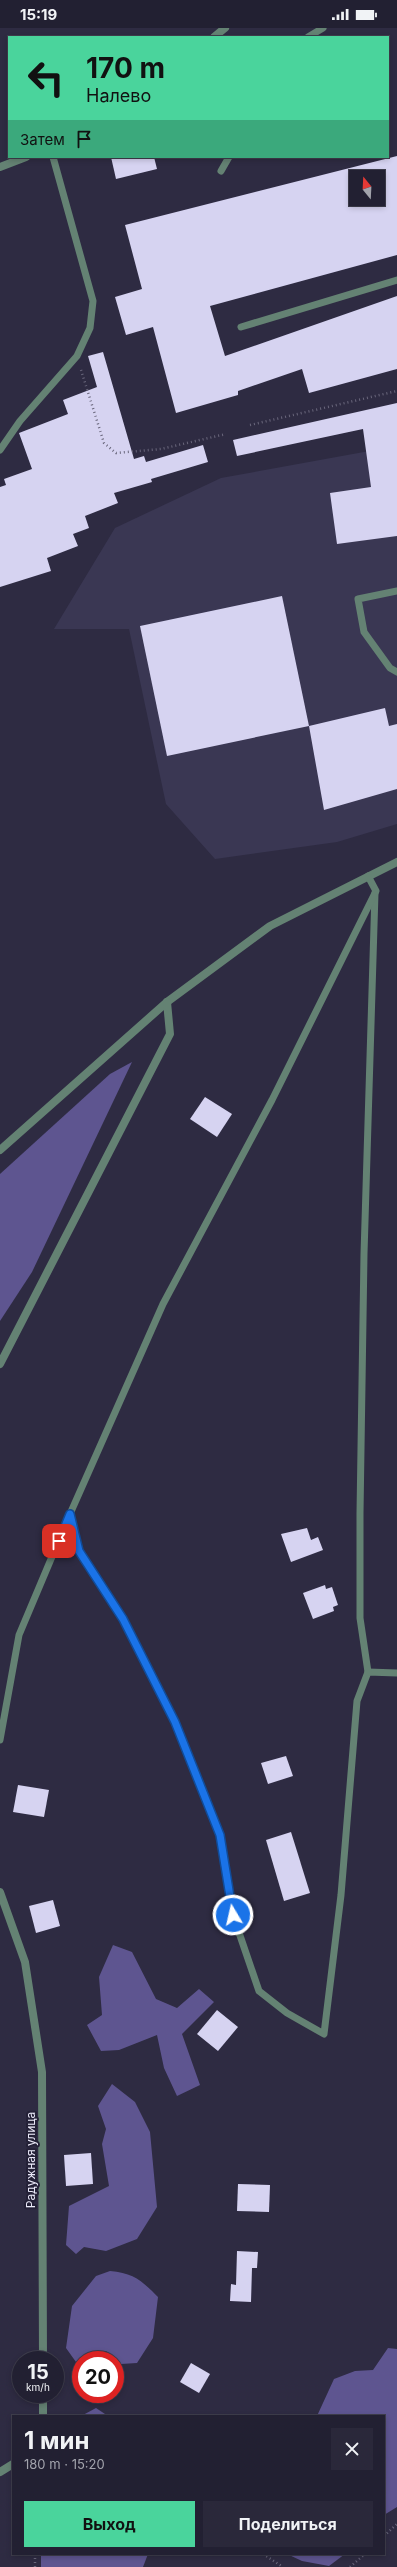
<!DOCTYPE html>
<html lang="ru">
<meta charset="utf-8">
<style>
body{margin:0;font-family:Inter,sans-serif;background:#2a283a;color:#f1f3f6;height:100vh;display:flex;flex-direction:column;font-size:15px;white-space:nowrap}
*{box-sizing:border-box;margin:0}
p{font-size:13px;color:#a2a3ac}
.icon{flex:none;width:22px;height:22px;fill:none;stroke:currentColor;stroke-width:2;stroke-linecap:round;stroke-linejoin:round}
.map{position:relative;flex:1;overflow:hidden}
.details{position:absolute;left:12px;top:2387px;width:373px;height:140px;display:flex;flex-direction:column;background:#222032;border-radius:0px;box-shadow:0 2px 6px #0003,0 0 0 1px #3f3e4d}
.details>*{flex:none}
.top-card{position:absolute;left:8px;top:8px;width:381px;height:122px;border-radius:0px;box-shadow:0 2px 6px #0003,0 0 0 1px #3f3e4d;background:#4ad49c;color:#111;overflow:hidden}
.needle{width:26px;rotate:342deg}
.controls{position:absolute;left:349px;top:142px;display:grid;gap:8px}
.controls a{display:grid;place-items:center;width:36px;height:36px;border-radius:0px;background:#222032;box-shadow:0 2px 6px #0003,0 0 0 1px #3f3e4d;font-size:20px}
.speed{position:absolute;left:12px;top:2323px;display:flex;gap:8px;font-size:20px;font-weight:700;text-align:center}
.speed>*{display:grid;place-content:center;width:52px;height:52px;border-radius:50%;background:#222032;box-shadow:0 2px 6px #0003,0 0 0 1px #3f3e4d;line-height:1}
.speed small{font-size:10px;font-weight:400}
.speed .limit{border:6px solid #d22;background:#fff;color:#111}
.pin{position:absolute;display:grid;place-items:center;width:34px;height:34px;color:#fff;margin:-17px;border-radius:8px;box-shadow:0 2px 6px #0006}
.me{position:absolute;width:44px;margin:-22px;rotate:351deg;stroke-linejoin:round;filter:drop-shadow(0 0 3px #0008)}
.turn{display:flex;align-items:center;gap:14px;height:84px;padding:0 12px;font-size:18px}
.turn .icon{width:52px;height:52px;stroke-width:2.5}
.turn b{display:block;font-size:28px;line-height:34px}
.then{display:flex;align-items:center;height:38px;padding:0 12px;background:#0003;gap:8px;font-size:15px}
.round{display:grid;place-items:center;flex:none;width:42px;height:42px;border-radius:0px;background:#2a283a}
.summary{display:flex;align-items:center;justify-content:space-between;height:68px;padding:0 12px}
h1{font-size:24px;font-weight:700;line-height:30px}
.primary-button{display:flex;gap:8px;margin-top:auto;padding:8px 12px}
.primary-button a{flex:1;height:46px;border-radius:0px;background:#4ad49c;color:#111;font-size:16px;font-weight:700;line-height:46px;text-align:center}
.primary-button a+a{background:#2a283a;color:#f1f3f6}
.status{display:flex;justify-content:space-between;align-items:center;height:28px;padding:0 20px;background:#222032;direction:ltr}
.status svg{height:11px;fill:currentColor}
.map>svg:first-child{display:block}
.built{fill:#3a3753}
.forest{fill:#5e5590}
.building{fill:#d6d3f1;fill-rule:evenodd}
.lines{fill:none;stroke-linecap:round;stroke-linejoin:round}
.path{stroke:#6a677c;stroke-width:2.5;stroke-dasharray:1 3;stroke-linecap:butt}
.lane{stroke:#648273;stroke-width:7}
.street{stroke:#648273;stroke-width:8}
.route-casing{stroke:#114b97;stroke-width:10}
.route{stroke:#1a73e8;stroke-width:7}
.labels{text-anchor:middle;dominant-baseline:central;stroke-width:4;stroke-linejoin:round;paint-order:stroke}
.street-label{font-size:12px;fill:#ecebfa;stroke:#242137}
</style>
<div class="status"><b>15:19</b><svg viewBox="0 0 49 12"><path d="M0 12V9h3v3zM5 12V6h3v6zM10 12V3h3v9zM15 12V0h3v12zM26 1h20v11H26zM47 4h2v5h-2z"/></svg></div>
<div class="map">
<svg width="397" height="2539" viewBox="0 0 397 2539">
<rect width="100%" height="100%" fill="#2e2b42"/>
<path class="built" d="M 397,418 L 397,796 L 337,814 L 215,831 L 166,776 L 129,601 L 54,601 L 115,500 L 221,450 Z"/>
<g class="forest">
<path d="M 132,1034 L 32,1244 L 0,1293 L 0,1146 L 110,1046 Z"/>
<path d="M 113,1917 L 132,1924 L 156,1971 L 177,1980 L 199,1961 L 214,1974 L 182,2006 L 200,2057 L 177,2068 L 164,2040 L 157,2007 L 119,2022 L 101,2023 L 87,1997 L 102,1987 L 99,1949 Z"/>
<path d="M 112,2056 L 135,2074 L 150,2104 L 157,2179 L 137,2211 L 106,2223 L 84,2219 L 76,2226 L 66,2217 L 69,2178 L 109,2158 L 102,2116 L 106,2101 L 98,2078 Z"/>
<path d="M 110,2243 C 134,2245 142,2253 158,2269 L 153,2310 L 137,2335 L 121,2336 L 106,2323 L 76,2334 L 66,2320 L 72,2278 L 96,2248 Z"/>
<path d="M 388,2320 L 397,2321 L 397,2479 L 384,2487 L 384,2388 L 317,2388 L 334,2351 L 355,2343 L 373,2342 Z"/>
<path d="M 96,2380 L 108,2388 L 83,2388 L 83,2387 Z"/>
<path d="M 41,2526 L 148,2526 L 143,2539 L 41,2539 Z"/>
<path d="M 287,2526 L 345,2526 L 329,2538 L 302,2533 Z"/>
</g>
<g class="building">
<path d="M 397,128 L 397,227 L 210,278 L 225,328 L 397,268 L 397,341 L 309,365 L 302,341 L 238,363 L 238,367 L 176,385 L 153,299 L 126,307 L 115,269 L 142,261 L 125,197 ZM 356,149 L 378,149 L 378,171 L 356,171 Z"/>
<path d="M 111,129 L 154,129 L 157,141 L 116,151 Z"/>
<path d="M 103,324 L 134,431 L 144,428 L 146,434 L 203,417 L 208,434 L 151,451 L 152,454 L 114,465 L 118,475 L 85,488 L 89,500 L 73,506 L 78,518 L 47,530 L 51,543 L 0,559 L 0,459 L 6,457 L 4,451 L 32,441 L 19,405 L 68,386 L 63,372 L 97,359 L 88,328 Z"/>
<path d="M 397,375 L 397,508 L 337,516 L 330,465 L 371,459 L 363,401 L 237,428 L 233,412 Z"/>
<path d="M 282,568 L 309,698 L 167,728 L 140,598 Z"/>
<path d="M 385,680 L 389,698 L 397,696 L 397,761 L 324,782 L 309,698 Z"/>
<path d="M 205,1069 L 232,1086 L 217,1109 L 190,1091 Z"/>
<path d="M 307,1500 L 311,1512 L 318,1509 L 323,1522 L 291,1534 L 281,1506 Z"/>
<path d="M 325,1557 L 326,1561 L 332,1559 L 338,1577 L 333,1579 L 334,1583 L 313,1591 L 303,1565 Z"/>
<path d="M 286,1728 L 293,1748 L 268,1756 L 261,1735 Z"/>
<path d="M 18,1757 L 49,1762 L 44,1789 L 13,1784 Z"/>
<path d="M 291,1804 L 310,1865 L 284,1873 L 266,1812 Z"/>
<path d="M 53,1872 L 60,1898 L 36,1905 L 29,1878 Z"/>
<path d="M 217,1982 L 238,1999 L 218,2023 L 197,2006 Z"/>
<path d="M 91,2125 L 93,2156 L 66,2158 L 64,2127 Z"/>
<path d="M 238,2156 L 270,2157 L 269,2184 L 237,2183 Z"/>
<path d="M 237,2223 L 258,2224 L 257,2240 L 252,2240 L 251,2274 L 230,2273 L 231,2256 L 236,2257 Z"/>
<path d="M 191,2335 L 210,2346 L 199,2365 L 180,2354 Z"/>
</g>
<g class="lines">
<g class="path">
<path d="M 81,342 L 104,415 L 116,425 L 161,421 L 226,406"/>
<path d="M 250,397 L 397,363"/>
<path d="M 384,2508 L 397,2496"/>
<path d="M 263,2526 L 283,2539"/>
<path d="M 35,2539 L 35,2526"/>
<path d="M 350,2539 L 365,2526"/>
</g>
<g class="lane">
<path d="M 308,9 L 323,0"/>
<path d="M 221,143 L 229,129"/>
<path d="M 241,299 L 397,252"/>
<path d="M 0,422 L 20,393 L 77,328 L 90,300 L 93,273 L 53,129"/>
<path d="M 397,563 L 358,571 L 364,604 L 390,640 L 397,644"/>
<path d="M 70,1486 L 79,1523 L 123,1591 L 175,1694 L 220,1807 L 233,1887 L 259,1963 L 287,1985 L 324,2006 L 341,1867 L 357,1673 L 368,1644 L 397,1645"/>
<path d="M 368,1644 L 360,1590 L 360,1485 L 364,1226 L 375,865"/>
<path d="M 0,1712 L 19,1607 L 70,1486 L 163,1276 L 272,1072 L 376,863 L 368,848"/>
</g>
<g class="street">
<path d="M 214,9 L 225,0"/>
<path d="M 0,139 L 26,129"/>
<path d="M 0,1122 L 167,974 L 270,898 L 397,834"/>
<path d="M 0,1336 L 170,1006 L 167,974"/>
<path d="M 0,1864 L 25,1934 L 42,2044 L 43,2332"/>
<path d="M 43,2366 L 43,2388"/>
<path d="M 0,2444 L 13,2436"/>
</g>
</g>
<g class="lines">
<defs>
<path id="route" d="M 59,1513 L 70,1486 L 79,1523 L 123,1591 L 175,1694 L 220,1807 L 233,1887"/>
</defs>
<use href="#route" class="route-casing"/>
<use href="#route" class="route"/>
</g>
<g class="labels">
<g class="street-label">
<text transform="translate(30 2132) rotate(-90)">Радужная улица</text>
</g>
</g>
</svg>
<div class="controls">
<a><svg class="needle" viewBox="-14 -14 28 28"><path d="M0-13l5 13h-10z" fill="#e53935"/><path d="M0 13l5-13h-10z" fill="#a2a3ac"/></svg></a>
</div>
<div class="speed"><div>15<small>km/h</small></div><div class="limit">20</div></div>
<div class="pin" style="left:59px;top:1513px;background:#d93025"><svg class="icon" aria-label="arrive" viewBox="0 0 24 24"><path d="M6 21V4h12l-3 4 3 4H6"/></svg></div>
<svg class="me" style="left:233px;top:1887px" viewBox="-20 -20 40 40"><circle r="17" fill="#1a73e8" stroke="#fff" stroke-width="3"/><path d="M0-11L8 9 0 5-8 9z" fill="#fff"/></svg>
<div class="top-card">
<div class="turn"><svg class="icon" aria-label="left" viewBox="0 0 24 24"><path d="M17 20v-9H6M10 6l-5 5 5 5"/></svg><div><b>170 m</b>Налево</div></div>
<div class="then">Затем<svg class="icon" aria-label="arrive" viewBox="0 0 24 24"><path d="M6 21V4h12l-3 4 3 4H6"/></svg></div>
</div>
<section class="details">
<div class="summary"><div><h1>1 мин</h1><p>180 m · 15:20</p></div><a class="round"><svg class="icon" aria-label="close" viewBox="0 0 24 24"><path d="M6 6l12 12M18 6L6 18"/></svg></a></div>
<div class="primary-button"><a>Выход</a><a>Поделиться</a></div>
</section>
</div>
